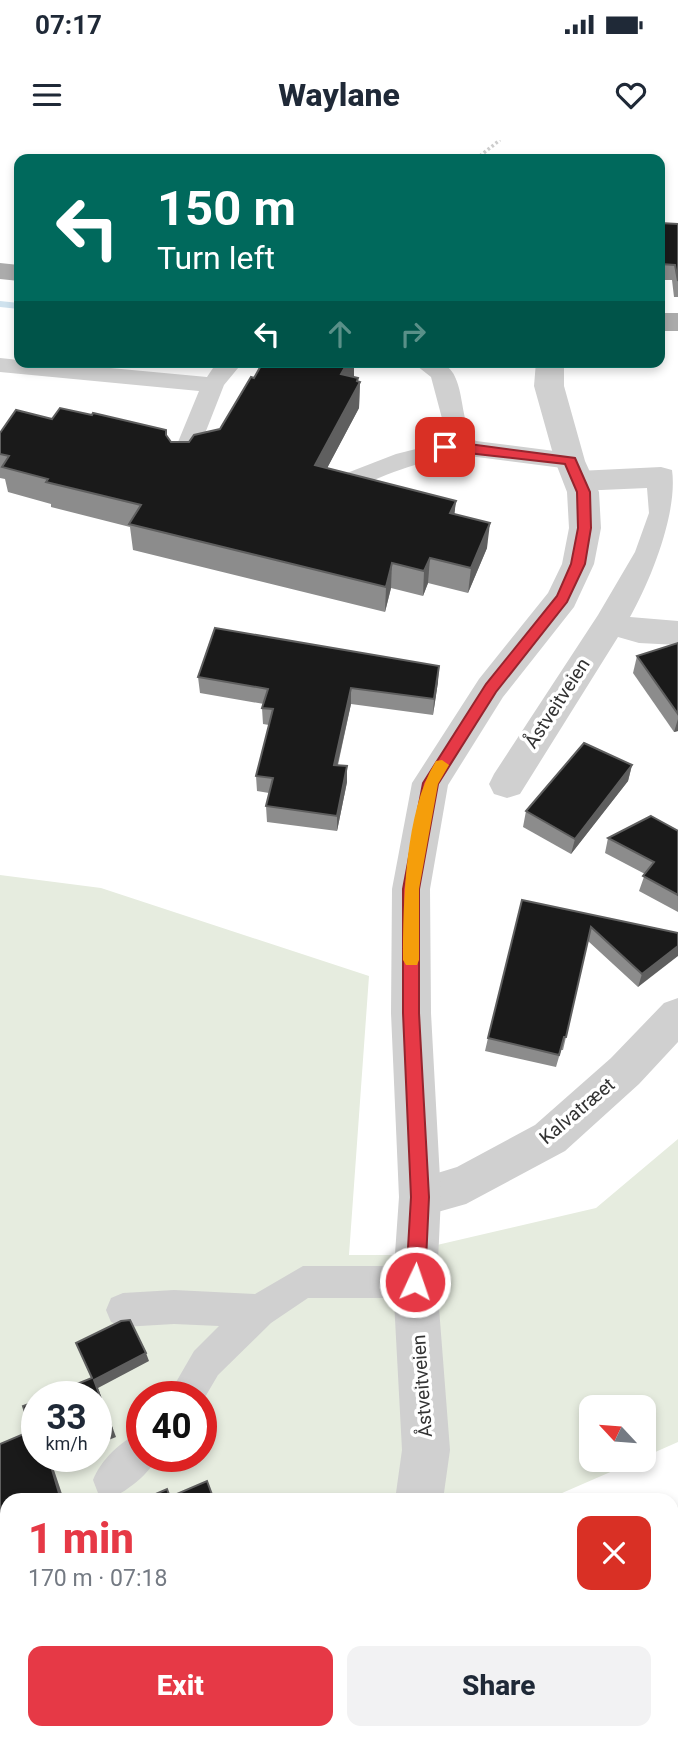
<!DOCTYPE html>
<meta charset="utf-8">
<style>
body{margin:0;font-family:Roboto,sans-serif;background:#f2f2f3;color:#1f2937;height:100vh;display:flex;flex-direction:column;font-size:26px;white-space:nowrap}
*{box-sizing:border-box;margin:0}
p{font-size:23px;color:#747a83}
.icon{flex:none;width:38px;height:38px;fill:none;stroke:currentColor;stroke-width:2;stroke-linecap:round;stroke-linejoin:round}
.map{position:relative;flex:1;overflow:hidden}
.sheet{position:absolute;left:0px;top:1353px;width:679px;height:247px;display:flex;flex-direction:column;background:#fff;border-radius:21px 21px 0 0;box-shadow:0 4px 10px #0003}
.sheet>*{flex:none}
.banner{position:absolute;left:14px;top:14px;width:651px;height:214px;border-radius:14px;box-shadow:0 4px 10px #0003;background:#00695c;color:#fff;overflow:hidden}
.needle{width:46px;rotate:296deg}
.controls{position:absolute;left:579px;top:1255px;display:grid;gap:14px}
.controls a{display:grid;place-items:center;width:77px;height:77px;border-radius:14px;background:#fff;box-shadow:0 4px 10px #0003;font-size:35px}
.speed{position:absolute;left:21px;top:1241px;display:flex;gap:14px;font-size:35px;font-weight:700;text-align:center}
.speed>*{display:grid;place-content:center;width:91px;height:91px;border-radius:50%;background:#fff;box-shadow:0 4px 10px #0003;line-height:1}
.speed small{font-size:18px;font-weight:400}
.speed .limit{border:10px solid #d22;background:#fff;color:#111}
.pin{position:absolute;display:grid;place-items:center;width:60px;height:60px;color:#fff;margin:-30px;border-radius:14px;box-shadow:0 4px 10px #0006}
.me{position:absolute;width:77px;margin:-38px;rotate:3deg;stroke-linejoin:round;filter:drop-shadow(0 0 5px #0008)}
.turn{display:flex;align-items:center;gap:24px;height:147px;padding:0 28px;font-size:32px}
.turn .icon{width:91px;height:91px;stroke-width:2.5}
.turn b{display:block;font-size:49px;line-height:60px}
.lanes{display:flex;align-items:center;height:66px;padding:0 28px;background:#0003;justify-content:center;gap:35px;direction:ltr}
.lanes .off{opacity:.35}
.round{display:grid;place-items:center;flex:none;width:74px;height:74px;border-radius:14px;background:#f2f2f3}
.headline{display:flex;align-items:center;justify-content:space-between;height:119px;padding:0 28px}
h1{font-size:42px;font-weight:800;line-height:52px;color:#e63946}
.action{display:flex;gap:14px;margin-top:auto;padding:14px 28px}
.action a{flex:1;height:80px;border-radius:14px;background:#e63946;color:#fff;font-size:28px;font-weight:800;line-height:80px;text-align:center}
.action a+a{background:#f2f2f3;color:#1f2937}
.status{display:flex;justify-content:space-between;align-items:center;height:49px;padding:0 35px;background:#fff;direction:ltr}
.status svg{height:19px;fill:currentColor}
header{display:flex;justify-content:space-between;align-items:center;height:91px;padding:0 28px;background:#fff;font-size:32px;font-weight:800}
.map>svg:first-child{display:block}
.green{fill:#e6ecdf;fill-rule:evenodd}
.lines{fill:none;stroke-linecap:round;stroke-linejoin:round}
.stream{fill:#cfe2ee;fill-rule:evenodd}
.path{stroke:#cdcdcd;stroke-width:3.5;stroke-dasharray:2.5 2.5;stroke-linecap:butt}
.service{fill:#d0d0d0;fill-rule:evenodd}
.minor{fill:#d0d0d0;fill-rule:evenodd}
.tertiary{fill:#d0d0d0;fill-rule:evenodd}
.primary{fill:#ababab;fill-rule:evenodd}
.wall{fill:#8c8c8c}
.shaded-wall{fill:#5f5f5f}
.building{fill:#1a1a1a;stroke:#5f5f5f;stroke-width:2}
.route{fill:#e63946;stroke:#96252e;stroke-width:2}
.slow{fill:#f59e0b}
.labels{text-anchor:middle;dominant-baseline:central;stroke-width:7;stroke-linejoin:round;paint-order:stroke}
.street-label{font-size:19px;fill:#333;stroke:#fff}
</style>
<div class="status"><b>07:17</b><svg viewBox="0 0 49 12"><path d="M0 12V9h3v3zM5 12V6h3v6zM10 12V3h3v9zM15 12V0h3v12zM26 1h20v11H26zM47 4h2v5h-2z"/></svg></div>
<header><svg class="icon" aria-label="menu" viewBox="0 0 24 24"><path d="M4 6h16M4 12h16M4 18h16"/></svg>Waylane<svg class="icon" aria-label="heart" viewBox="0 0 24 24"><path d="M12 20l-8-8c-3-5 5-10 8-4 3-6 11-1 8 4z"/></svg></header>
<div class="map">
<svg width="678" height="1599" viewBox="0 0 678 1599">
<rect width="100%" height="100%" fill="#fff"/>
<g class="green">
<path d="M 0,735 L 101,748 L 369,836 L 349,1115 L 394,1115 L 596,1068 L 678,999 L 678,1302 L 644,1317 L 644,1267 L 592,1267 L 592,1320 L 638,1320 L 546,1360 L 7,1360 L 0,1497 ZM 37,1256 L 96,1256 L 96,1316 L 37,1316 ZM 142,1256 L 201,1256 L 201,1316 L 142,1316 Z"/>
<path d="M 678,1366 L 678,1599 L 477,1599 L 482,1592 L 672,1592 L 672,1373 Z"/>
</g>
<g class="lines">
<path class="stream" d="M 0,161 L 19,163 L 19,169 L 0,167 Z"/>
<path class="path" d="M 476,19 L 500,0"/>
<g class="service">
<path d="M 0,218 L 19,220 L 19,222 L 46,222 L 207,237 L 217,222 L 243,222 L 224,245 L 195,319 L 191,325 L 183,327 L 175,325 L 171,319 L 199,251 L 0,232 Z"/>
<path d="M 412,222 C 420,222 432,220 440,223 C 468,231 457,284 476,301 L 570,313 L 578,315 L 582,321 L 578,327 L 570,329 L 469,316 C 426,317 390,333 350,350 L 342,352 L 334,350 L 330,344 L 334,338 L 396,314 L 448,301 L 431,237 Z"/>
<path d="M 303,1126 L 415,1126 L 427,1130 L 432,1142 L 427,1154 L 415,1158 L 308,1158 L 271,1183 L 218,1235 L 201,1264 L 201,1256 L 168,1256 L 194,1211 L 219,1186 L 174,1184 L 123,1187 L 111,1182 L 106,1170 L 111,1158 L 123,1153 L 174,1150 L 255,1154 Z"/>
<path d="M 142,1292 L 142,1316 L 158,1316 C 150,1333 128,1351 111,1358 L 98,1353 L 93,1340 C 101,1320 121,1300 142,1292 Z"/>
</g>
<g class="minor">
<path d="M 661,327 L 672,330 C 678,372 651,440 630,477 L 678,481 L 678,505 L 639,503 L 618,497 L 520,654 L 507,658 L 494,654 L 489,644 L 494,634 L 598,475 L 635,412 L 649,373 L 647,348 L 578,351 L 567,348 L 563,341 L 567,334 L 578,331 Z"/>
<path d="M 678,858 L 678,902 L 639,944 L 565,1011 L 466,1064 L 420,1077 L 405,1071 L 399,1057 L 405,1043 L 457,1027 L 535,985 L 611,918 L 664,863 Z"/>
</g>
<g class="tertiary">
<path d="M 536,222 L 564,222 L 564,246 L 585,321 L 599,352 L 601,388 L 594,424 L 574,467 L 503,557 L 448,645 L 430,749 L 431,873 L 441,1057 L 437,1142 L 450,1310 L 443,1360 L 395,1360 L 402,1310 L 393,1142 L 399,1057 L 391,873 L 392,749 L 412,643 L 479,539 L 548,453 L 562,424 L 569,388 L 567,352 L 555,321 L 534,246 Z"/>
<path d="M 327,1592 L 379,1592 L 376,1599 L 324,1599 Z"/>
</g>
<g class="primary">
<path d="M 0,123 L 19,125 L 19,141 L 0,139 Z"/>
<rect x="660" y="173" width="18" height="18"/>
</g>
</g>
<g class="wall">
<path d="M 660,83 L 678,84 L 678,157 L 674,157 L 672,140 L 660,140 Z"/>
<path d="M 354,237 L 358,238 L 358,241 L 360,242 L 359,268 L 327,328 L 456,361 L 454,374 L 487,408 L 468,453 L 428,443 L 423,456 L 391,448 L 385,472 L 133,410 L 130,387 L 51,367 L 51,364 L 8,352 L 5,339 L 0,338 L 0,293 L 52,279 L 167,296 L 171,302 L 189,302 L 220,289 L 254,238 Z"/>
<path d="M 678,503 L 678,591 L 674,592 L 633,533 L 637,516 Z"/>
<path d="M 198,537 L 438,542 L 433,575 L 351,564 L 338,625 L 347,642 L 337,691 L 267,682 L 266,666 L 269,653 L 257,651 L 256,636 L 269,585 L 263,584 L 262,568 L 264,564 L 200,553 Z"/>
<path d="M 632,625 L 628,641 L 571,714 L 523,687 L 526,671 Z"/>
<path d="M 678,691 L 678,772 L 639,751 L 645,734 L 605,713 L 608,698 Z"/>
<path d="M 522,760 L 678,793 L 638,847 L 588,801 L 566,897 L 563,910 L 561,910 L 556,927 L 485,911 L 488,898 Z"/>
</g>
<g class="shaded-wall">
<path d="M 348,222 L 354,222 L 354,238 L 341,234 Z"/>
<path d="M 358,238 L 358,244 L 360,242 L 359,268 L 315,351 L 315,325 Z"/>
<path d="M 456,361 L 453,386 L 450,373 Z"/>
<path d="M 490,383 L 487,408 L 468,453 L 471,428 Z"/>
<path d="M 430,418 L 428,443 L 423,456 L 424,431 Z"/>
<path d="M 392,423 L 391,448 L 385,472 L 386,447 Z"/>
<path d="M 439,526 L 438,542 L 433,575 L 434,559 Z"/>
<path d="M 351,548 L 351,564 L 334,640 L 334,625 Z"/>
<path d="M 678,579 L 678,591 L 674,592 Z"/>
<path d="M 632,625 L 628,641 L 571,714 L 575,699 Z"/>
<path d="M 347,626 L 347,642 L 337,691 L 337,676 Z"/>
<path d="M 678,806 L 678,816 L 638,847 L 642,834 Z"/>
<path d="M 146,1213 L 149,1221 L 98,1248 L 116,1297 L 96,1305 L 94,1240 Z"/>
<path d="M 48,1316 L 70,1316 L 52,1324 L 64,1360 L 61,1360 Z"/>
<path d="M 7,1497 L 7,1504 L 0,1507 L 0,1500 Z"/>
</g>
<g class="building">
<path d="M 660,83 L 678,84 L 678,141 L 675,125 L 660,124 Z"/>
<path d="M 263,222 L 348,222 L 341,234 L 358,238 L 357,241 L 360,242 L 315,325 L 456,361 L 450,373 L 490,383 L 471,428 L 430,418 L 424,431 L 392,423 L 386,447 L 129,384 L 141,365 L 46,342 L 48,339 L 2,327 L 9,316 L 0,314 L 0,293 L 16,270 L 52,279 L 60,268 L 92,275 L 93,273 L 166,290 L 166,295 L 171,302 L 189,302 L 194,295 L 220,289 L 251,237 L 254,238 Z"/>
<path d="M 215,488 L 439,526 L 434,559 L 351,548 L 334,625 L 347,626 L 337,676 L 266,666 L 273,638 L 256,636 L 273,569 L 262,568 L 268,549 L 198,537 Z"/>
<path d="M 678,503 L 678,574 L 637,516 Z"/>
<path d="M 584,603 L 632,625 L 575,699 L 526,671 Z"/>
<path d="M 651,676 L 678,691 L 678,755 L 643,736 L 654,722 L 608,698 Z"/>
<path d="M 522,760 L 678,793 L 678,806 L 642,834 L 591,787 L 566,897 L 564,897 L 559,915 L 488,898 Z"/>
<path d="M 130,1180 L 146,1213 L 94,1240 L 112,1289 L 96,1296 L 96,1256 L 47,1256 L 92,1238 L 76,1203 L 121,1181 Z"/>
<path d="M 37,1261 L 37,1316 L 49,1316 L 48,1316 L 61,1360 L 7,1360 L 7,1497 L 0,1500 L 0,1304 L 31,1291 L 23,1266 Z"/>
<path d="M 207,1341 L 214,1360 L 142,1360 L 167,1349 L 170,1357 Z"/>
</g>
<path class="route" d="M 445,303 L 469,304 L 575,318 L 590,352 L 591,388 L 585,424 L 567,462 L 496,552 L 438,644 L 419,749 L 419,873 L 429,1057 L 425,1142 L 422,1148 L 415,1150 L 409,1148 L 406,1142 L 411,1057 L 403,873 L 403,749 L 423,643 L 486,544 L 557,456 L 571,424 L 578,388 L 577,352 L 565,324 L 441,310 L 441,305 Z"/>
<path class="slow" d="M 442,620 L 449,625 L 438,644 L 419,749 L 419,820 L 417,825 L 406,825 L 403,820 C 403,762 405,670 436,621 Z"/>
<g class="labels">
<g class="street-label">
<text transform="translate(557 563) rotate(-57)">Åstveitveien</text>
<text transform="translate(577 971) rotate(-40)">Kalvatræet</text>
<text transform="translate(422 1246) rotate(-94)">Åstveitveien</text>
</g>
</g>
</svg>
<div class="controls">
<a><svg class="needle" viewBox="-14 -14 28 28"><path d="M0-13l5 13h-10z" fill="#e53935"/><path d="M0 13l5-13h-10z" fill="#747a83"/></svg></a>
</div>
<div class="speed"><div>33<small>km/h</small></div><div class="limit">40</div></div>
<div class="pin" style="left:445px;top:307px;background:#d93025"><svg class="icon" aria-label="arrive" viewBox="0 0 24 24"><path d="M6 21V4h12l-3 4 3 4H6"/></svg></div>
<svg class="me" style="left:415px;top:1142px" viewBox="-20 -20 40 40"><circle r="17" fill="#e63946" stroke="#fff" stroke-width="3"/><path d="M0-11L8 9 0 5-8 9z" fill="#fff"/></svg>
<div class="banner">
<div class="turn"><svg class="icon" aria-label="left" viewBox="0 0 24 24"><path d="M17 20v-9H6M10 6l-5 5 5 5"/></svg><div><b>150 m</b>Turn left</div></div>
<div class="lanes"><svg class="icon" aria-label="left" viewBox="0 0 24 24"><path d="M17 20v-9H6M10 6l-5 5 5 5"/></svg><svg class="icon off" aria-label="ahead" viewBox="0 0 24 24"><path d="M12 20V5M6 11l6-6 6 6"/></svg><svg class="icon off" aria-label="right" viewBox="0 0 24 24"><path d="M7 20v-9h11M14 6l5 5-5 5"/></svg></div>
</div>
<section class="sheet">
<div class="headline"><div><h1>1 min</h1><p>170 m · 07:18</p></div><a class="round" style="background:#d93025;color:#fff"><svg class="icon" aria-label="close" viewBox="0 0 24 24"><path d="M6 6l12 12M18 6L6 18"/></svg></a></div>
<div class="action"><a>Exit</a><a>Share</a></div>
</section>
</div>
